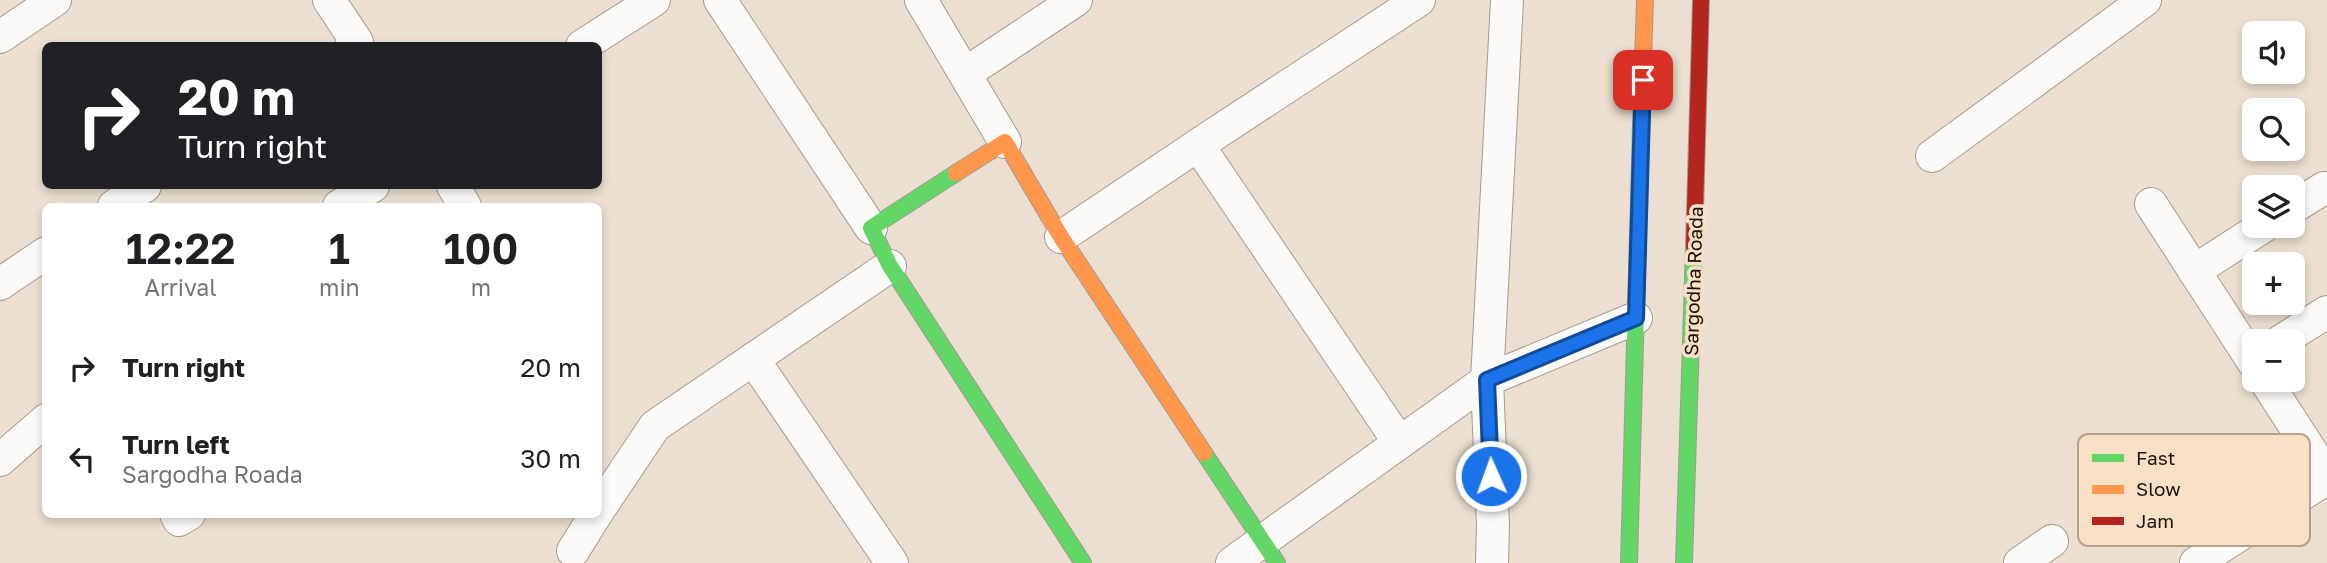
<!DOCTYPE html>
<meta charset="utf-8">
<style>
body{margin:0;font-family:"Golos Text",sans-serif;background:#f2f2f2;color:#202124;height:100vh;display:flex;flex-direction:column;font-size:26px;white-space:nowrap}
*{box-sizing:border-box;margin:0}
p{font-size:23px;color:#757577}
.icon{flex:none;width:38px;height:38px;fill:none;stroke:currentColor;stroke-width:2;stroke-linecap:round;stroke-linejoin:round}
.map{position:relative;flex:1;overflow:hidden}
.side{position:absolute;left:42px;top:203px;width:560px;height:315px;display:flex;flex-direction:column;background:#fff;border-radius:10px;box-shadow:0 4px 10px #0003}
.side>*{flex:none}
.guide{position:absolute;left:42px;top:42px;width:560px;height:147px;border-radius:10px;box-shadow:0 4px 10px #0003;background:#202124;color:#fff;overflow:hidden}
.controls{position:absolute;left:2242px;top:21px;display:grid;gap:14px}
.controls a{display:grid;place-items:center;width:63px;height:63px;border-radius:10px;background:#fff;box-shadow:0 4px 10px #0003;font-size:35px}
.pin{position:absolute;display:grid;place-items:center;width:60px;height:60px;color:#fff;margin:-30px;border-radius:14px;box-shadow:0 4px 10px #0006}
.me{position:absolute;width:77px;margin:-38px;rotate:358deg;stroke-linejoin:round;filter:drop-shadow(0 0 5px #0008)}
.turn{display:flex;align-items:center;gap:24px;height:147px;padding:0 21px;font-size:32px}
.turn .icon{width:91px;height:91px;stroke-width:2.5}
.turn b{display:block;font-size:49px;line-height:60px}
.eta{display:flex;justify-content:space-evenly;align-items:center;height:119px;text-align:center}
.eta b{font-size:42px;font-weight:600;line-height:49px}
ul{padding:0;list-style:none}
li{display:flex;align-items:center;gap:21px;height:91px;padding:0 21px}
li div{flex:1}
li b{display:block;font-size:26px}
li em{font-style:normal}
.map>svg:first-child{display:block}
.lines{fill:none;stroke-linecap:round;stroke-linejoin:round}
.street-casing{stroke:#a49b90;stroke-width:34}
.fast-casing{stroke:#a49b90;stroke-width:18}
.slow-casing{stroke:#a49b90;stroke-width:18}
.jam-casing{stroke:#a49b90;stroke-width:18}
.street{stroke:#fcfaf8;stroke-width:32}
.fast{stroke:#63d668;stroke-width:16}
.slow{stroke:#ff974d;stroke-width:16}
.jam{stroke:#b3261e;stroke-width:16}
.route-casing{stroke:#114b97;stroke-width:18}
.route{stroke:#1a73e8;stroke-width:12}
.labels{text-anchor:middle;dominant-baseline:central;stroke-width:7;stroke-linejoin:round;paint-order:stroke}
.street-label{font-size:19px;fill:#1b130a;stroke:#f7e0c6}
.key{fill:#f7e0c6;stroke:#b5a28e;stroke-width:2}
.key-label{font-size:19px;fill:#1b130a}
</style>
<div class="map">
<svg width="2327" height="563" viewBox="0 0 2327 563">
<rect width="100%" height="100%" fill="#ecdfd1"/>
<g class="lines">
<defs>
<g id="street">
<path d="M 329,0 L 357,42 L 351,46"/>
<path d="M 720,0 L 871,228"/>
<path d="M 921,0 L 1005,142"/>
<path d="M 0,37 L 55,0"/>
<path d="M 582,46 L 654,0"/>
<path d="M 966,73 L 1076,0"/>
<path d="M 1932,156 L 2145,0"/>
<path d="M 453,186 L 465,206"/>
<path d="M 2151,204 L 2254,363"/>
<path d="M 114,206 L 145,186"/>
<path d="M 339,206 L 373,186"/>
<path d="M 2292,208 L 2324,188"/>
<path d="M 1061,237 L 1198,145"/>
<path d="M 2194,271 L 2264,226"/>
<path d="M 0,284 L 46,253"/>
<path d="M 2281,341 L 2327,312"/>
<path d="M 753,359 L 892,563"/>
<path d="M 2265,380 L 2327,476"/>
<path d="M 1399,442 L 1198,145 L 1419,0"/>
<path d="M 0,460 L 46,420"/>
<path d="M 598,511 L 655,426 L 890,266"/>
<path d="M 176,514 L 179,520 L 189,514"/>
<path d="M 573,551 L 596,514"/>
<path d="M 1232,563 L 1487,380 L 1636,318"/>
<path d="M 1492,563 L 1493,525 L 1487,380 L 1507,0"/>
<path d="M 2020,563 L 2052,541"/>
<path d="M 2196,563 L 2327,478"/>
</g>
<g id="fast">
<path d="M 956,173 L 871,228 L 890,266 L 1083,563"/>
<path d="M 1204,453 L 1277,563"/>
<path d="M 1629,563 L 1642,89"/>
<path d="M 1684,563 L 1694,246"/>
</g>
<g id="slow">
<path d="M 1642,89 L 1645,0"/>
<path d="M 956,173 L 1005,142 L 1061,237 L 1204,453"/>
</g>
<path id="jam" d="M 1694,246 L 1701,0"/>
</defs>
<use href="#street" class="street-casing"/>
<use href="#fast" class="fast-casing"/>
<use href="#slow" class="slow-casing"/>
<use href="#jam" class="jam-casing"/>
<use href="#street" class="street"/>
<use href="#fast" class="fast"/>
<use href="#slow" class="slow"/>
<use href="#jam" class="jam"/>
</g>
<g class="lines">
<defs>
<path id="route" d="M 1491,476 L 1487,380 L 1636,318 L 1643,80"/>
</defs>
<use href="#route" class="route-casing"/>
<use href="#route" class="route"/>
</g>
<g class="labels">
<g class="street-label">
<text transform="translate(1693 281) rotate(-88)">Sargodha Roada</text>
</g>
</g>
<rect x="2078" y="434" width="232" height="112" rx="10" class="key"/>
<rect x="2092" y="454" width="32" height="8" fill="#63d668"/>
<rect x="2092" y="485" width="32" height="9" fill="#ff974d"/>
<rect x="2092" y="517" width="32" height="8" fill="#b3261e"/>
<g class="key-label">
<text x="2136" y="465">Fast</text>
<text x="2136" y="496">Slow</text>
<text x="2136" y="528">Jam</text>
</g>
</svg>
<div class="controls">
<a><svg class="icon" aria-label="sound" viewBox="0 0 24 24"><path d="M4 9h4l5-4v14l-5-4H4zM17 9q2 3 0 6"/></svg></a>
<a><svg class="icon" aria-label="search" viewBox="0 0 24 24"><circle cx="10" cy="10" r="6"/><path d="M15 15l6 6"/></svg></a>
<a><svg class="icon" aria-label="layers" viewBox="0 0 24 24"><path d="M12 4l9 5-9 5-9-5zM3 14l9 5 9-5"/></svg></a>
<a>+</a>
<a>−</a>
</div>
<div class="pin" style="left:1643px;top:80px;background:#d93025"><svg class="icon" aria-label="arrive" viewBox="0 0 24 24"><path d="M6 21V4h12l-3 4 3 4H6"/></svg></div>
<svg class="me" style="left:1491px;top:476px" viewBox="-20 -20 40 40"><circle r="17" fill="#1a73e8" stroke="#fff" stroke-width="3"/><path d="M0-11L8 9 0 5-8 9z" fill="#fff"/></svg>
<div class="guide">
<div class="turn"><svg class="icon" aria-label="right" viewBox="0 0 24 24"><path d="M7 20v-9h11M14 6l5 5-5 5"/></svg><div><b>20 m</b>Turn right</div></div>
</div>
<section class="side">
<div class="eta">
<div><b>12:22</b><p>Arrival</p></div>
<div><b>1</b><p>min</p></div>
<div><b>100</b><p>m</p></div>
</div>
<ul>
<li><svg class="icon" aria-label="right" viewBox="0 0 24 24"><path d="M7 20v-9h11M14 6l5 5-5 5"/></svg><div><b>Turn right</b></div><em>20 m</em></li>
<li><svg class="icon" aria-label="left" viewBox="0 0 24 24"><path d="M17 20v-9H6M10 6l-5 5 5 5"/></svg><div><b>Turn left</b><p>Sargodha Roada</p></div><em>30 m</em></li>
</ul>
</section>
</div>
